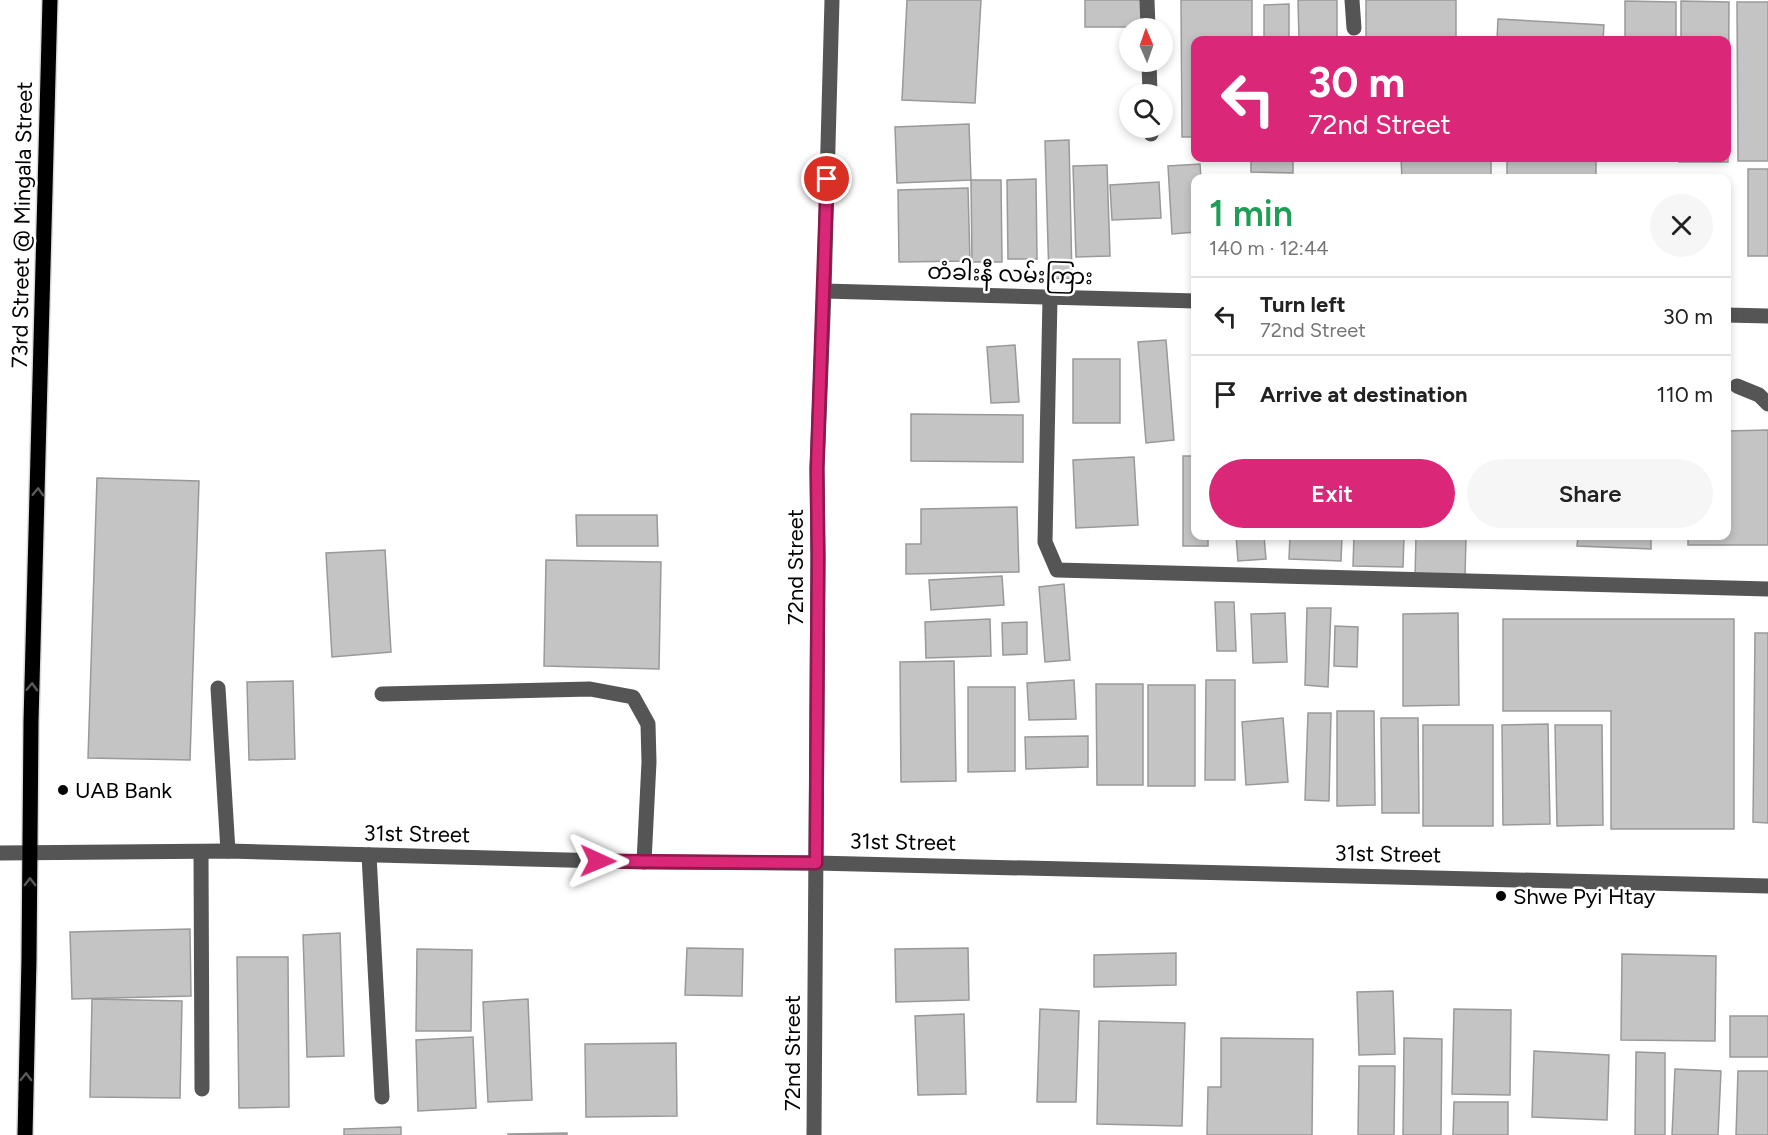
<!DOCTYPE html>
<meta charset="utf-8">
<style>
body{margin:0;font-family:Figtree,"Noto Sans Myanmar",sans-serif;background:#f6f6f6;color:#222;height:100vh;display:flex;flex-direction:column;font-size:22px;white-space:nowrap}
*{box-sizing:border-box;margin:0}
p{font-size:20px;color:#767676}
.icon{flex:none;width:33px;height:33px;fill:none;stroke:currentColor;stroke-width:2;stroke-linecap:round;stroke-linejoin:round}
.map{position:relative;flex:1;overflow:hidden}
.details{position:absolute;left:1191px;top:174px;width:540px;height:366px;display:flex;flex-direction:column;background:#fff;border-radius:12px;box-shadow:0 3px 9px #0003}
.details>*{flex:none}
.hud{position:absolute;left:1191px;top:36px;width:540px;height:126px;border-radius:12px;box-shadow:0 3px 9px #0003;background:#db2777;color:#fff;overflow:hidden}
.needle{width:39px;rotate:358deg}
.fabs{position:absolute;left:1119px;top:18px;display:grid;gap:12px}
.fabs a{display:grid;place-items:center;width:54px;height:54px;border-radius:50%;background:#fff;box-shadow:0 3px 9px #0003;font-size:30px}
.pin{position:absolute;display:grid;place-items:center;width:51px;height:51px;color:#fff;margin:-26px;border:3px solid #fff;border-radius:50%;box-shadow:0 2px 6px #0007}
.me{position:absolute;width:66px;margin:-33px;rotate:91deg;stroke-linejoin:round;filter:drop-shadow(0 0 4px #0008)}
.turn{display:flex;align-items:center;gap:21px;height:126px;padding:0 18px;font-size:27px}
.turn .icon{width:78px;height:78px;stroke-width:2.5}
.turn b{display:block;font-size:42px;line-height:51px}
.round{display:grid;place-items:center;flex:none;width:63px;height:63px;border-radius:32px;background:#f6f6f6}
.headline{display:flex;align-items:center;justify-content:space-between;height:102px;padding:0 18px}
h1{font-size:36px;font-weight:600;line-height:45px;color:#1e9e55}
.primary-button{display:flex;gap:12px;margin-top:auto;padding:12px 18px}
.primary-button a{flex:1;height:69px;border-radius:36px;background:#db2777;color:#fff;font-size:24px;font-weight:600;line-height:69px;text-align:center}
.primary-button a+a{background:#f6f6f6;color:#222}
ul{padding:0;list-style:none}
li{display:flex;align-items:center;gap:18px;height:78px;padding:0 18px;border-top:2px solid #e0e0e0}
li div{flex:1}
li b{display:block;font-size:22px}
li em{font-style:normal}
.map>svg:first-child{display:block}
.building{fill:#c4c4c4;stroke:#999;stroke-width:1.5}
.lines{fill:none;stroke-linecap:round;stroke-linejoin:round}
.major-casing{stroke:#dbdbdb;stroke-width:18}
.minor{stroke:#555;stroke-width:15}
.major{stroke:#000;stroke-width:15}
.oneway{stroke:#595959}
.route-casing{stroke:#8e194d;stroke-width:15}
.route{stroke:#db2777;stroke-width:10}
.poi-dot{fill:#000;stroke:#fff;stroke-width:2}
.labels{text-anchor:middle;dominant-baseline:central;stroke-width:5;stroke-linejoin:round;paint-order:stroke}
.street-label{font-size:22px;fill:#000;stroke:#fff}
.poi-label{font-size:22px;fill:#000;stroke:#fff;text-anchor:start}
</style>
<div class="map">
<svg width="1768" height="1135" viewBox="0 0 1768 1135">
<rect width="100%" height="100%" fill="#fff"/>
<g class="building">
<path d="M 907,0 L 981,0 L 975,103 L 902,100 Z"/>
<path d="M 1085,0 L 1141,0 L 1142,27 L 1085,27 Z"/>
<path d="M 1181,0 L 1252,0 L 1252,40 L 1196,40 L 1196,137 L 1182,137 Z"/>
<path d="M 1298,0 L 1337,0 L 1337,40 L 1299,40 Z"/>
<rect x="1366" y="0" width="90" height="40"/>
<path d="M 1625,1 L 1676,2 L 1676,40 L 1625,40 Z"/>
<path d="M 1681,1 L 1729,2 L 1728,162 L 1679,162 L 1679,158 L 1726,158 L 1726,40 L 1681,40 Z"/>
<path d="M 1737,2 L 1768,2 L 1768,161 L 1738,161 Z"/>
<path d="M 1289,4 L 1289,40 L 1264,40 L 1264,5 Z"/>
<path d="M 1498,19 L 1604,25 L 1603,40 L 1497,40 Z"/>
<path d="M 969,124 L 971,180 L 897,183 L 895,127 Z"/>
<path d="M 1069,140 L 1072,278 L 1049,279 L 1045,141 Z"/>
<path d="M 1251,158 L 1293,158 L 1293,173 L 1251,172 Z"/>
<path d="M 1401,158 L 1491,158 L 1491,178 L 1402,178 Z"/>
<rect x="1507" y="158" width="89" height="20"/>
<path d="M 1200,164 L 1201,178 L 1196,178 L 1196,232 L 1172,234 L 1168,166 Z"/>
<path d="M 1107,165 L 1110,256 L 1076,257 L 1073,166 Z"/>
<rect x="1748" y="169" width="20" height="87"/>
<path d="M 1036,179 L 1037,259 L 1008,259 L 1007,180 Z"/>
<path d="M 971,180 L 1001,180 L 1002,262 L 972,262 Z"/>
<path d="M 1159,182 L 1161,218 L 1112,220 L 1110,185 Z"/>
<path d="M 968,188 L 970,261 L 899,262 L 898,190 Z"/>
<path d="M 1166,340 L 1174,440 L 1146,443 L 1138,342 Z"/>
<path d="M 1015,345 L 1019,402 L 991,403 L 987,347 Z"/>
<rect x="1073" y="359" width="47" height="64"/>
<path d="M 911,414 L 1023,415 L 1023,462 L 911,461 Z"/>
<path d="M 1768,430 L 1768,545 L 1688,545 L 1688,536 L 1726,536 L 1726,431 Z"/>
<path d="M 1183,456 L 1196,456 L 1196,536 L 1208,536 L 1208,546 L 1183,546 Z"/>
<path d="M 1134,457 L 1138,525 L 1076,528 L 1073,460 Z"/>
<path d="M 97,478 L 199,481 L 190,760 L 88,758 Z"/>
<path d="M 1017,507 L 1019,572 L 906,574 L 906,544 L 921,544 L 921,509 Z"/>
<path d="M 576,515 L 657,515 L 658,546 L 577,546 Z"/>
<path d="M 1236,536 L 1264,536 L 1266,559 L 1238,561 Z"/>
<path d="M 1290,536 L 1342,536 L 1341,561 L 1289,559 Z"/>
<path d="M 1354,536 L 1404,536 L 1403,567 L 1353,566 Z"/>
<path d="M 1416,536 L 1466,536 L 1465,578 L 1415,577 Z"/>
<path d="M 1578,536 L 1651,536 L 1651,549 L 1577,546 Z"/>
<path d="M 385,550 L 391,652 L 332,657 L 326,553 Z"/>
<path d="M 546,560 L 661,562 L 659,669 L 544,666 Z"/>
<path d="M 1002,576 L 1004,605 L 931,610 L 929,580 Z"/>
<path d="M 1064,584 L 1070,660 L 1045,662 L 1039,587 Z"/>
<path d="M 1215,602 L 1234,602 L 1236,651 L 1217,651 Z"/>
<path d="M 1307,608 L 1331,608 L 1328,687 L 1305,685 Z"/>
<path d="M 1285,613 L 1287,662 L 1253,663 L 1251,614 Z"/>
<path d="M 1458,613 L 1459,705 L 1403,706 L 1403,614 Z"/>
<path d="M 990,619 L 991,656 L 926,658 L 925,622 Z"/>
<path d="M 1503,619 L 1734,619 L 1734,829 L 1611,829 L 1611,711 L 1503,711 Z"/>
<path d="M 1027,622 L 1027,654 L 1003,655 L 1002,623 Z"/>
<path d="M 1335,626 L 1358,627 L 1357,667 L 1334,666 Z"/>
<path d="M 1755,633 L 1768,633 L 1768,823 L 1753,822 Z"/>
<path d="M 954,661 L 956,781 L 901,782 L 900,662 Z"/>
<path d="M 1074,680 L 1076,719 L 1029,720 L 1027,683 Z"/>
<path d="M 1206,680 L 1235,680 L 1235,780 L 1205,780 Z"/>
<path d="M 293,681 L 295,759 L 249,760 L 247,682 Z"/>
<path d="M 1096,684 L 1143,684 L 1143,785 L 1097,785 Z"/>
<rect x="1148" y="685" width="47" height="101"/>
<path d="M 968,687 L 1015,687 L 1015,771 L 968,772 Z"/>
<path d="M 1337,711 L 1374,711 L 1375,805 L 1337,806 Z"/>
<path d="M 1308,713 L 1331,713 L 1329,801 L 1305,800 Z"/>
<path d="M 1283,718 L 1288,782 L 1246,785 L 1242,722 Z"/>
<path d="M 1381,718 L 1418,718 L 1419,813 L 1382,813 Z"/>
<path d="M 1548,724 L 1550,824 L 1503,825 L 1502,725 Z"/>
<rect x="1423" y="725" width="70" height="101"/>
<path d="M 1555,725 L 1602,725 L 1603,825 L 1557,826 Z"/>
<path d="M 1088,736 L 1088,767 L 1026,769 L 1025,737 Z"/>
<path d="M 190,929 L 191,996 L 72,999 L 70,932 Z"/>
<path d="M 340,933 L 344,1056 L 307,1057 L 303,935 Z"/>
<path d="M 687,948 L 743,949 L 742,996 L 685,995 Z"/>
<path d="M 968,948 L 969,1000 L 896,1002 L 895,949 Z"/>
<path d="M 417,949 L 472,950 L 471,1031 L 416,1031 Z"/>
<path d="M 1176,953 L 1176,985 L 1094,987 L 1094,955 Z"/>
<path d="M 1622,954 L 1716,956 L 1715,1041 L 1621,1040 Z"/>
<path d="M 237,957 L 288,957 L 289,1107 L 239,1108 Z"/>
<path d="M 1393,991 L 1395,1054 L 1359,1055 L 1357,992 Z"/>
<path d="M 92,999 L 182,1001 L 180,1098 L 90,1097 Z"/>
<path d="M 528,999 L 532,1100 L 488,1102 L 483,1002 Z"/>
<path d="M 1040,1009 L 1079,1011 L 1076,1102 L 1037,1102 Z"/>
<path d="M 1454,1009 L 1511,1010 L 1510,1095 L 1452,1094 Z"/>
<path d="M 964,1014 L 966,1094 L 918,1095 L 915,1016 Z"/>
<rect x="1730" y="1016" width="38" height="41"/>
<path d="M 1099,1021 L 1185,1023 L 1182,1126 L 1097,1124 Z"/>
<path d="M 473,1037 L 476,1108 L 418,1111 L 416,1040 Z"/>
<path d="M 1221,1038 L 1313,1039 L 1312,1135 L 1207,1135 L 1208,1087 L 1221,1087 Z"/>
<path d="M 1404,1038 L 1442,1039 L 1441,1135 L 1403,1135 Z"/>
<path d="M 676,1043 L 677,1116 L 586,1117 L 585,1044 Z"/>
<path d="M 1534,1051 L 1609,1055 L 1607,1120 L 1532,1117 Z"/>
<path d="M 1636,1052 L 1665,1053 L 1665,1135 L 1635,1135 Z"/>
<path d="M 1359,1066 L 1395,1066 L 1394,1135 L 1358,1135 Z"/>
<path d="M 1675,1069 L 1721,1071 L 1718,1135 L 1672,1135 Z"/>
<path d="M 1738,1071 L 1768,1071 L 1768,1135 L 1736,1135 Z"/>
<path d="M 1454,1102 L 1508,1102 L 1508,1135 L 1453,1135 Z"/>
<path d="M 401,1127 L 401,1135 L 344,1135 L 344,1129 Z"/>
<path d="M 567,1133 L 567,1135 L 508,1135 L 508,1134 Z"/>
</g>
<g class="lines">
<defs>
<path id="major" d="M 25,1135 L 29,959 L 31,722 L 50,0"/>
</defs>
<use href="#major" class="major-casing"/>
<g class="minor">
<path d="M 1147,0 L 1148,28"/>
<path d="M 1352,0 L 1354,28"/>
<path d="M 1149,62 L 1150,94"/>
<path d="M 1151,128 L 1151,134"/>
<path d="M 824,291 L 1196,301"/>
<path d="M 1050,298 L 1045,542 L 1057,570 L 1768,589"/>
<path d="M 1726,315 L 1768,316"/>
<path d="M 1737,386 L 1759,395 L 1768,404"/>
<path d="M 218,688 L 228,851"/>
<path d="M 382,694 L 590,689 L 633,697 L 648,724 L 649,762 L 644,862"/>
<path d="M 201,852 L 202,1089"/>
<path d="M 0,853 L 228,851 L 644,862 L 816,863 L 1768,886"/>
<path d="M 369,855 L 382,1097"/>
<path d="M 814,1135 L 818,557 L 817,469 L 824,291 L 832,0"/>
</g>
<use href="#major" class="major"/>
</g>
<defs><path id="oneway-chevron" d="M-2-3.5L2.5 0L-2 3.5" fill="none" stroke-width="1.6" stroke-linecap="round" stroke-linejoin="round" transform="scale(1.5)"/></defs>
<g class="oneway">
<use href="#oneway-chevron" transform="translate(38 492) rotate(-88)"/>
<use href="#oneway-chevron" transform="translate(32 687) rotate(-88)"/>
<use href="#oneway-chevron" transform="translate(30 882) rotate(-90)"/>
<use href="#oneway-chevron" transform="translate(26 1077) rotate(-89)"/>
</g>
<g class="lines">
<defs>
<path id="route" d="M 598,861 L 816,863 L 818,557 L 817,468 L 827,179"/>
</defs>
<use href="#route" class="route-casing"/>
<use href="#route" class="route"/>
</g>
<g class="poi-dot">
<circle cx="63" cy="790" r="6"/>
<circle cx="1501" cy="896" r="6"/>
</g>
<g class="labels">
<g class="street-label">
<text transform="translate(22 225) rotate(-89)">73rd Street @ Mingala Street</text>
<text transform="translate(1010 274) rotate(2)">တံခါးနီ လမ်းကြား</text>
<text transform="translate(795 567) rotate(-90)">72nd Street</text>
<text transform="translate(417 834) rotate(1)">31st Street</text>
<text transform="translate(903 842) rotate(1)">31st Street</text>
<text transform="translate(1388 854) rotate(1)">31st Street</text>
<text transform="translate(792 1053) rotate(-90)">72nd Street</text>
</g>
<g class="poi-label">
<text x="75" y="790">UAB Bank</text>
<text x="1513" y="896">Shwe Pyi Htay</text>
</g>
</g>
</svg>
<div class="fabs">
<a><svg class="needle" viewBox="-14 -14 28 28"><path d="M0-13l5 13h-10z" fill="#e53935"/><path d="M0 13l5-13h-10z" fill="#767676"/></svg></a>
<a><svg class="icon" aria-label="search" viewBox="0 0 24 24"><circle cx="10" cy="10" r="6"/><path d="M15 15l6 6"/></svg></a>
</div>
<div class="pin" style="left:827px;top:179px;background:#d93025"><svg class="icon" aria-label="arrive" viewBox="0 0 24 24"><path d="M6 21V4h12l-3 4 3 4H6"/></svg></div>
<svg class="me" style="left:598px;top:861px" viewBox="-20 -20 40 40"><path d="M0-17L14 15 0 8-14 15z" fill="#db2777" stroke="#fff" stroke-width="4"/></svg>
<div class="hud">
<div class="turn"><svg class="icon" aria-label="left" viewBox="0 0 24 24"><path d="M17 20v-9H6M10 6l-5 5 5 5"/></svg><div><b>30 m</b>72nd Street</div></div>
</div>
<section class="details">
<div class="headline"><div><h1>1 min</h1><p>140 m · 12:44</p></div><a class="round"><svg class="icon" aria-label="close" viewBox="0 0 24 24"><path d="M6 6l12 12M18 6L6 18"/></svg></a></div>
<ul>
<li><svg class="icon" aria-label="left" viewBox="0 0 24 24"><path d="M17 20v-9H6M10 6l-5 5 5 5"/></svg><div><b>Turn left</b><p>72nd Street</p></div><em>30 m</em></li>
<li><svg class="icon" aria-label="arrive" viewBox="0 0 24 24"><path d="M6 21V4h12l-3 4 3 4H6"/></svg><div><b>Arrive at destination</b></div><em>110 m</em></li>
</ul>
<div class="primary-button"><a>Exit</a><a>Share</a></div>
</section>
</div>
